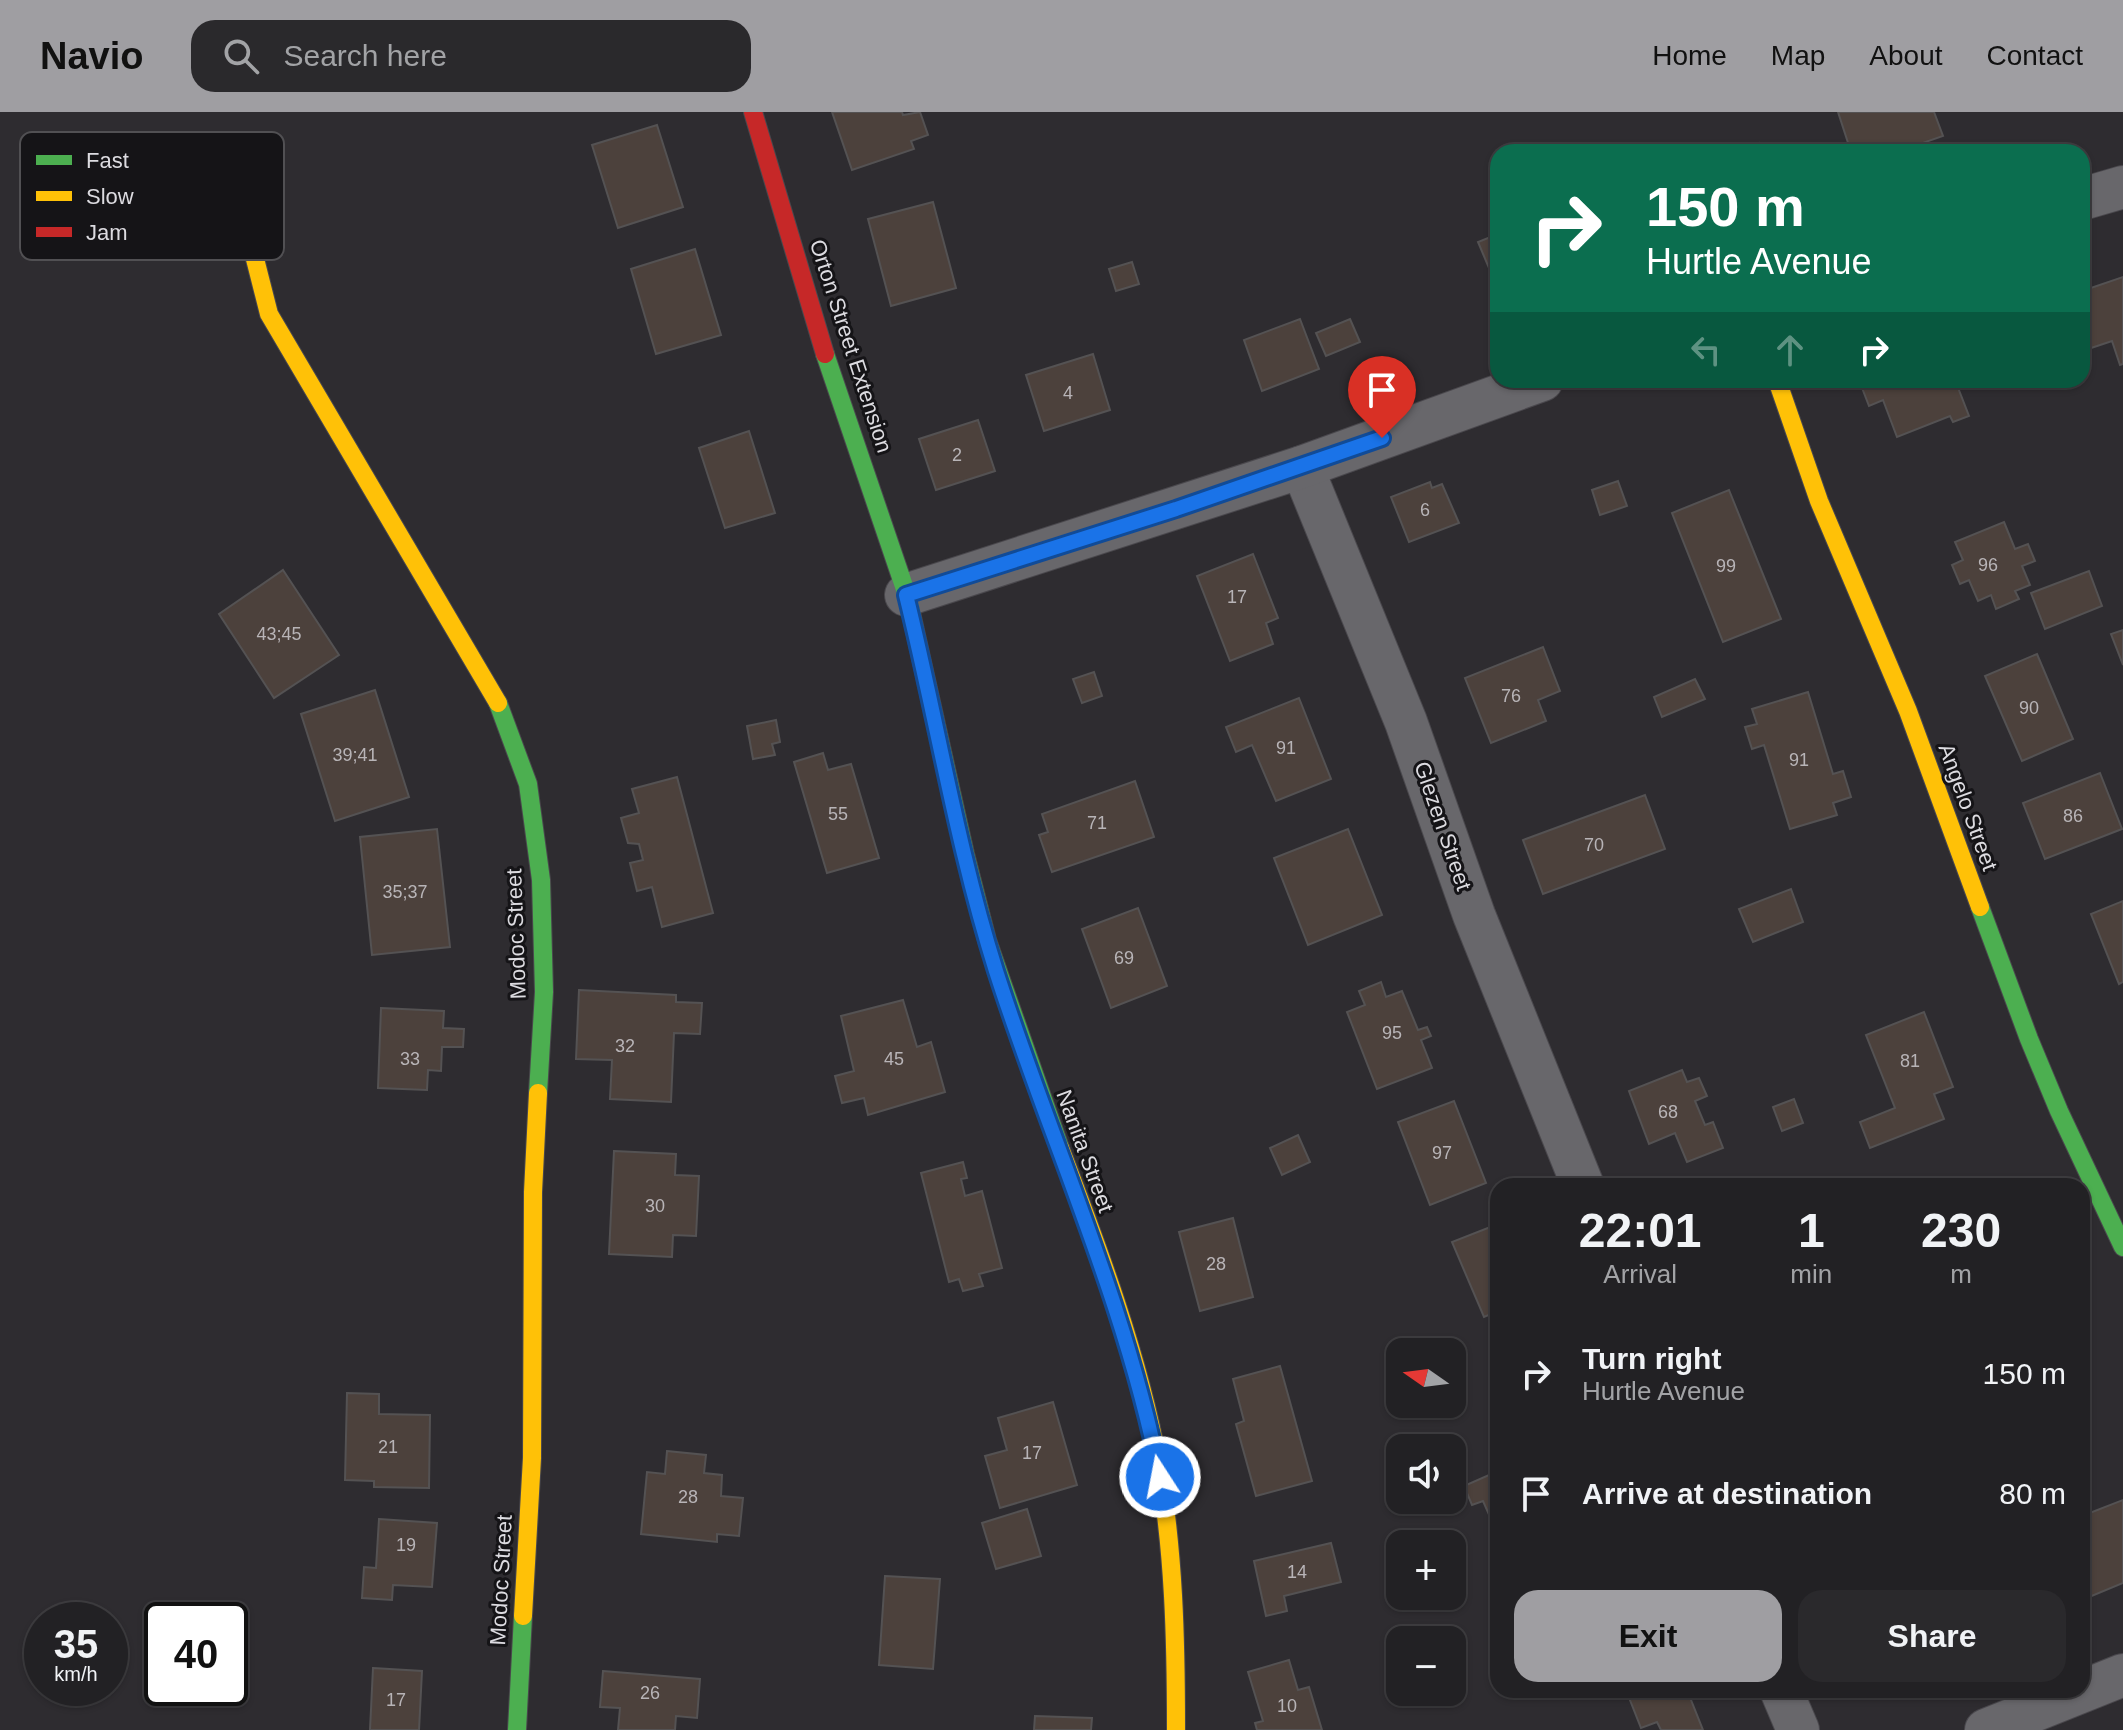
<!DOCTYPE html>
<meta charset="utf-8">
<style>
body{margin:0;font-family:Helvetica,sans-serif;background:#2a292c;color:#f1f3f6;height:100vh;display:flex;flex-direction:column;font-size:30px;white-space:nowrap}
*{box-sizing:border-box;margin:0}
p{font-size:26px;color:#a2a3a6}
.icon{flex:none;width:44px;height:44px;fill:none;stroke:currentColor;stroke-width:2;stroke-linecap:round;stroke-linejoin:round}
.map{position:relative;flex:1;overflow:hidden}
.panel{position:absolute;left:1490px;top:1066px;width:600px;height:520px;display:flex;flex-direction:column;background:#222124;border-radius:24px;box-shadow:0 2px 6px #0004,0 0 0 2px #3f3e41}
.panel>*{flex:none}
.hud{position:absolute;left:1490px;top:32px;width:600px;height:244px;border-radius:24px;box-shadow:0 2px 6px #0004,0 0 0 2px #3f3e41;background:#0b6e4f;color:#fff;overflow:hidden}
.needle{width:52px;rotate:284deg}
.fabs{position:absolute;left:1386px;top:1226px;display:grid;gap:16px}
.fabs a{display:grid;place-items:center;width:80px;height:80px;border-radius:16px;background:#222124;box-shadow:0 2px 6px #0004,0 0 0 2px #3f3e41;font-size:40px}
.speed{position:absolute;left:24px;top:1490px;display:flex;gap:16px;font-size:40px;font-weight:700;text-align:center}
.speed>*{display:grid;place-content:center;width:104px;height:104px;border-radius:50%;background:#222124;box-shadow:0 2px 6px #0004,0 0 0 2px #3f3e41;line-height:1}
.speed small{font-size:20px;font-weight:400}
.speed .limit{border:4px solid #111;border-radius:12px;background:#fff;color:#111}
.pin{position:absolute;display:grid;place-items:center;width:68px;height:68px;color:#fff;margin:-82px -34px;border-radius:50% 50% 50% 0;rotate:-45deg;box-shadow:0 0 8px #0007}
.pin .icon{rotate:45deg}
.me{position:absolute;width:88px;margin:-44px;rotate:349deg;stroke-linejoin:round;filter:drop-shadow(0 0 6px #0008)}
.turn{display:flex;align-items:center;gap:28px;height:168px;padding:0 24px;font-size:36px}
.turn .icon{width:104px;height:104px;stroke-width:2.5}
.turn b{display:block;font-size:56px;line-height:68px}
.lanes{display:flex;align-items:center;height:76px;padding:0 24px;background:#0003;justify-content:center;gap:40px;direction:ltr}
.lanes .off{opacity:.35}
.eta{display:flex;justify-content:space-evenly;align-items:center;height:136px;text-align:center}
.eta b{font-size:48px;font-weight:800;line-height:56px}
.button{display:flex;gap:16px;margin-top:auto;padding:16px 24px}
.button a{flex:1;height:92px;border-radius:24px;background:#9f9ea2;color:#111;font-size:32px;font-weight:800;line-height:92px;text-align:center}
.button a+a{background:#2a292c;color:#f1f3f6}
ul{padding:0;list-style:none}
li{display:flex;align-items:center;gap:24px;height:120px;padding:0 24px}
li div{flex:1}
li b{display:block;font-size:30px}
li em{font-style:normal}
header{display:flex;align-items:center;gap:48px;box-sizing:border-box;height:112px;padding:0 40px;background:#9f9ea2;color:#111}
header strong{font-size:38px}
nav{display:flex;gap:44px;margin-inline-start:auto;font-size:28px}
.search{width:560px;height:72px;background:#2a292c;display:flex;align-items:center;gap:20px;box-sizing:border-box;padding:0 28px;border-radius:24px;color:#a2a3a6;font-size:30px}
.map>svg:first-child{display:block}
.building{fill:#4c413c;stroke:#545253;stroke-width:2}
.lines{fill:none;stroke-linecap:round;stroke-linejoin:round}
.street-casing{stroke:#4a484d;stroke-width:44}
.fast-casing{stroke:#4a484d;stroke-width:20}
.slow-casing{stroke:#4a484d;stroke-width:20}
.jam-casing{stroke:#4a484d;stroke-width:20}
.street{stroke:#68676b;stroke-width:42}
.fast{stroke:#4caf50;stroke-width:18}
.slow{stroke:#ffc107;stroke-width:18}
.jam{stroke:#c62828;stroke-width:18}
.route-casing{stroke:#114b97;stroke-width:20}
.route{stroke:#1a73e8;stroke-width:14}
.labels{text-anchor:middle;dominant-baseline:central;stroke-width:6;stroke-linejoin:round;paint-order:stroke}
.number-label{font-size:18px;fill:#b8b4b7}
.street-label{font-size:22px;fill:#dcdbe0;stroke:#151417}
.key{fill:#151417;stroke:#515053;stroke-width:2}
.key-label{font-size:22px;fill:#dcdbe0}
</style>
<header>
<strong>Navio</strong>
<div class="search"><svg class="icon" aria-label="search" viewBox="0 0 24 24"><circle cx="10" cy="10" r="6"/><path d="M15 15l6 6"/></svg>Search here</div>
<nav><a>Home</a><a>Map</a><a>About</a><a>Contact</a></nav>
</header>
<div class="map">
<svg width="2123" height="1618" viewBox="0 0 2123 1618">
<rect width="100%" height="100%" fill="#2e2c30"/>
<g class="building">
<path d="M 832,0 L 902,0 L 903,3 L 920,0 L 928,23 L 911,29 L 914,37 L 852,58 Z"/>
<path d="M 1838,0 L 1934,0 L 1943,24 L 1897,40 L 1851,40 Z"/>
<path d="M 657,13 L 683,95 L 618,116 L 592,33 Z"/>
<path d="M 1759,31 L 1762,40 L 1731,40 Z"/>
<path d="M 933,90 L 956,176 L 891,194 L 868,107 Z"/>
<path d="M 1498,122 L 1498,174 L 1497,175 L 1478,130 Z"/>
<path d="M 695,137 L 721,223 L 656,242 L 631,157 Z"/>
<path d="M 1132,150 L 1139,172 L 1116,179 L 1109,157 Z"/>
<path d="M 2123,165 L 2123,252 L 2120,253 L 2112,229 L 2082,239 L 2082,179 Z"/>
<path d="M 1300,207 L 1319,257 L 1262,279 L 1244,228 Z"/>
<path d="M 1350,207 L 1360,230 L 1326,244 L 1316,221 Z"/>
<path d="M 1093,242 L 1110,298 L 1044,319 L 1026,263 Z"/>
<path d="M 1859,268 L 1955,268 L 1969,304 L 1953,310 L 1950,304 L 1897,325 L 1883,288 L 1869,294 Z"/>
<path d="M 978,308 L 995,359 L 936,378 L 919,327 Z"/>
<path d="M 749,319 L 775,401 L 725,416 L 699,336 Z"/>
<path d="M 1618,369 L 1627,394 L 1600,403 L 1592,378 Z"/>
<path d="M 1430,370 L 1432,376 L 1442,372 L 1459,411 L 1409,430 L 1391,385 Z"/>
<path d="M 1729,378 L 1781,507 L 1723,530 L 1672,401 Z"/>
<path d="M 2004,410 L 2015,437 L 2028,432 L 2035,449 L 2022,454 L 2030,473 L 2015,479 L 2019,487 L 1996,497 L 1991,483 L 1978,489 L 1969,468 L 1960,472 L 1952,453 L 1963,448 L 1955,430 Z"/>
<path d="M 1253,442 L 1278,506 L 1266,511 L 1273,532 L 1230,549 L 1197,464 Z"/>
<path d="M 283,458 L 339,543 L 274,586 L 219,502 Z"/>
<path d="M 2089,459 L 2102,494 L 2045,517 L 2031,481 Z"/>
<path d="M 2123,518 L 2123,553 L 2111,522 Z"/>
<path d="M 1543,535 L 1560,579 L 1538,588 L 1546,609 L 1491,631 L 1465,566 Z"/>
<path d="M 2037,542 L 2073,627 L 2022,649 L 1985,564 Z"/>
<path d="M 1094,560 L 1102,584 L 1082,591 L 1073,567 Z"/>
<path d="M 1695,567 L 1705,587 L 1662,605 L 1654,585 Z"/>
<path d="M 375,578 L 409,685 L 335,709 L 301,602 Z"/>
<path d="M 1808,580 L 1833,662 L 1843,659 L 1851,685 L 1833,691 L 1837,703 L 1790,717 L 1764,633 L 1752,637 L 1745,615 L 1757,612 L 1752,597 Z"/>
<path d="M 1299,586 L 1331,667 L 1276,689 L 1252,633 L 1236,640 L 1226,615 Z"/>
<path d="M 776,608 L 780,630 L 772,632 L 775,643 L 753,647 L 747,614 Z"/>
<path d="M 823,641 L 828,658 L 851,652 L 879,746 L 827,761 L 794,650 Z"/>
<path d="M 2100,661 L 2122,717 L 2045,747 L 2023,691 Z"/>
<path d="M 677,665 L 713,801 L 662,815 L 652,775 L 637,779 L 630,751 L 643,748 L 639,732 L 628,731 L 621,706 L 639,701 L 632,677 Z"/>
<path d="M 1135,669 L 1154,725 L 1052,760 L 1039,723 L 1048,720 L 1042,702 Z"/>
<path d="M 1645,683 L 1665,737 L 1543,782 L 1523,728 Z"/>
<path d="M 437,717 L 450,835 L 372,843 L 360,725 Z"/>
<path d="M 1348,717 L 1382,803 L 1308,833 L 1274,746 Z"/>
<path d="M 1791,777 L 1803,810 L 1753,830 L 1739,797 Z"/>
<path d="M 2123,789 L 2123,870 L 2119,872 L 2091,802 Z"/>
<path d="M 1138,796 L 1167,874 L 1111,896 L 1082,817 Z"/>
<path d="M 1381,870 L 1386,885 L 1402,879 L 1418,918 L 1427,915 L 1431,924 L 1421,928 L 1432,956 L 1377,977 L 1347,900 L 1365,893 L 1359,879 Z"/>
<path d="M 579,878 L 676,883 L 676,890 L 702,891 L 700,922 L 674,921 L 671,990 L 610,987 L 612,948 L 576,947 Z"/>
<path d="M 903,888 L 917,935 L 931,930 L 945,980 L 868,1003 L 864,986 L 842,991 L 835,964 L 854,959 L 841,904 Z"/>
<path d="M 381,896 L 444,899 L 443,916 L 464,917 L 463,935 L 442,935 L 441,959 L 428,958 L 427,978 L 378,976 Z"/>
<path d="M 1924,900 L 1953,975 L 1934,982 L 1944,1007 L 1870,1036 L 1860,1010 L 1895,996 L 1866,923 Z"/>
<path d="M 1682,958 L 1687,970 L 1699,966 L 1707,984 L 1695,989 L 1705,1013 L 1713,1010 L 1723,1036 L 1687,1050 L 1675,1021 L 1649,1032 L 1629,979 Z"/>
<path d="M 1794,987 L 1803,1011 L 1782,1019 L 1773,995 Z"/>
<path d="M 1454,989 L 1486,1071 L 1430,1093 L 1398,1010 Z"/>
<path d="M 1298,1023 L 1310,1050 L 1282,1063 L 1270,1036 Z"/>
<path d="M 614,1039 L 676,1042 L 675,1063 L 699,1064 L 696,1124 L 673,1123 L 672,1145 L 609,1142 Z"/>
<path d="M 963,1050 L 967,1066 L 961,1067 L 965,1084 L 982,1079 L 1002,1156 L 979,1162 L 983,1174 L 963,1179 L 959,1167 L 949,1170 L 921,1061 Z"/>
<path d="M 1233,1106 L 1253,1185 L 1200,1199 L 1179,1120 Z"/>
<path d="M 1498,1112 L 1498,1199 L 1484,1205 L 1452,1130 Z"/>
<path d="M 1280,1254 L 1312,1369 L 1256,1384 L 1236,1312 L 1244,1309 L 1233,1267 Z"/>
<path d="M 347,1281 L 379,1282 L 379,1302 L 430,1303 L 429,1376 L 374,1375 L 374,1369 L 345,1368 Z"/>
<path d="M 1053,1290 L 1077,1373 L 1000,1396 L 985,1344 L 1007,1338 L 998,1306 Z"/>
<path d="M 667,1339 L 706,1343 L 704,1361 L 722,1363 L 721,1384 L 743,1386 L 739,1424 L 717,1422 L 717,1430 L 641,1422 L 647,1360 L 665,1362 Z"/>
<path d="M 1498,1359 L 1498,1423 L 1483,1389 L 1472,1393 L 1464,1374 Z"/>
<path d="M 2123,1388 L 2123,1471 L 2082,1488 L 2082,1404 Z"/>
<path d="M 1027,1397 L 1041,1444 L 996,1457 L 982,1411 Z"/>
<path d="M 379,1407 L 437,1411 L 432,1475 L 393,1473 L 392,1488 L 362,1486 L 364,1455 L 376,1456 Z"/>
<path d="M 1331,1431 L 1341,1470 L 1284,1484 L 1287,1499 L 1266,1504 L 1254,1449 Z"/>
<path d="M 885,1464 L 940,1467 L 933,1557 L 879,1553 Z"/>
<path d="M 1289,1548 L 1298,1578 L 1309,1575 L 1322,1618 L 1257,1618 L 1255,1611 L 1263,1609 L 1248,1560 Z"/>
<path d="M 373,1556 L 422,1559 L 419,1618 L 370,1618 Z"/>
<path d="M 603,1559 L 700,1567 L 697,1606 L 676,1604 L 675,1618 L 618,1618 L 620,1596 L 600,1595 Z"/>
<path d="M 1626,1578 L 1687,1578 L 1703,1618 L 1661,1618 L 1657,1610 L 1641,1616 Z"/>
<path d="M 1035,1604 L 1092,1606 L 1091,1618 L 1034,1618 Z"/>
</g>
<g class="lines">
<defs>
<g id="street">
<path d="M 2082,87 L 2123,75"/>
<path d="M 1302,355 L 1406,610 L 1474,803 L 1583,1074"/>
<path d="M 906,483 L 1302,355 L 1542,268"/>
<path d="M 1781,1578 L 1798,1618"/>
<path d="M 1986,1618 L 2123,1563"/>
</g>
<g id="fast">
<path d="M 825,242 L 907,483 L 965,742 L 987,828 L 1060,1036"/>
<path d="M 498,591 L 528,672 L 541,768 L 544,880 L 538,981"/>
<path d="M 1980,795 L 2029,927 L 2059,999 L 2123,1135"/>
<path d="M 517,1618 L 523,1504"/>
</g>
<g id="slow">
<path d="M 265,96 L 254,143 L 269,202 L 498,591"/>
<path d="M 1777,268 L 1819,389 L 1908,599 L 1980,795"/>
<path d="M 1060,1036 C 1099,1138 1138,1242 1158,1350 C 1174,1438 1176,1529 1176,1618"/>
<path d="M 523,1504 L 532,1346 L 533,1080 L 538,981"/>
</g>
<path id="jam" d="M 753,0 L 825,242"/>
</defs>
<use href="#street" class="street-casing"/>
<use href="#fast" class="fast-casing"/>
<use href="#slow" class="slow-casing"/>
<use href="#jam" class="jam-casing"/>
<use href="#street" class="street"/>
<use href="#fast" class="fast"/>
<use href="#slow" class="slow"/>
<use href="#jam" class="jam"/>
</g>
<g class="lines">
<defs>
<path id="route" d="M 1160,1365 C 1126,1190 1050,1028 996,859 C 957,736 937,608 906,483 L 1176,397 L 1382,326"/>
</defs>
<use href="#route" class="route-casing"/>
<use href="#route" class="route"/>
</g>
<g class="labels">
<g class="number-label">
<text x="1068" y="281">4</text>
<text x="957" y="343">2</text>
<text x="1425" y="398">6</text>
<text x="1988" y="453">96</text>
<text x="1726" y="454">99</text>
<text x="1237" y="485">17</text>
<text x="279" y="522">43;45</text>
<text x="1511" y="584">76</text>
<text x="2029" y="596">90</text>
<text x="1286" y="636">91</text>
<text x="355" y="643">39;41</text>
<text x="1799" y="648">91</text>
<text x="838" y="702">55</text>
<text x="2073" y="704">86</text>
<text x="1097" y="711">71</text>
<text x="1594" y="733">70</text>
<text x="405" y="780">35;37</text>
<text x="1124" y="846">69</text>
<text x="1392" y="921">95</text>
<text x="625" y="934">32</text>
<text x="410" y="947">33</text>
<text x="894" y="947">45</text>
<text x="1910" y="949">81</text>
<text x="1668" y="1000">68</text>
<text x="1442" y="1041">97</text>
<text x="655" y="1094">30</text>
<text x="1216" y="1152">28</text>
<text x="388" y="1335">21</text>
<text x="1032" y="1341">17</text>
<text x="688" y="1385">28</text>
<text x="406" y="1433">19</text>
<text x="1297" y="1460">14</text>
<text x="650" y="1581">26</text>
<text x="396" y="1588">17</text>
<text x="1287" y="1594">10</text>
</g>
<g class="street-label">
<text transform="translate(851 234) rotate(72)">Orton Street Extension</text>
<text transform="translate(1968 695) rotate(70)">Angelo Street</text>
<text transform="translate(1443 714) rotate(71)">Glezen Street</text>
<text transform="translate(516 822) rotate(-92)">Modoc Street</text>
<text transform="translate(1085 1039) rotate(70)">Nanita Street</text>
<text transform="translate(501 1468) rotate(-87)">Modoc Street</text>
</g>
</g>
<rect x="20" y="20" width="264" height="128" rx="12" class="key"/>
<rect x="36" y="43" width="36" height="10" fill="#4caf50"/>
<rect x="36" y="79" width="36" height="10" fill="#ffc107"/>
<rect x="36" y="115" width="36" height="10" fill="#c62828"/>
<g class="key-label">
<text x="86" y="56">Fast</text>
<text x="86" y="92">Slow</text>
<text x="86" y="128">Jam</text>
</g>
</svg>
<div class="fabs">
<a><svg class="needle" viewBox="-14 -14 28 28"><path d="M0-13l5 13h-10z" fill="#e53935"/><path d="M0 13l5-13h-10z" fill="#a2a3a6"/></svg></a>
<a><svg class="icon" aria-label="sound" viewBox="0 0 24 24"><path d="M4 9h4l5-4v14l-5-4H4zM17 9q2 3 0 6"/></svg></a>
<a>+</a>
<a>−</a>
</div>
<div class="speed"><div>35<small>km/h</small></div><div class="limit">40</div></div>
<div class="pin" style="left:1382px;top:326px;background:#d93025"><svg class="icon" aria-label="arrive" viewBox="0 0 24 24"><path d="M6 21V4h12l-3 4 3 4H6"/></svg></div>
<svg class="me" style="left:1160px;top:1365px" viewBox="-20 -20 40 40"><circle r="17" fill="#1a73e8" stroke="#fff" stroke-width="3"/><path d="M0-11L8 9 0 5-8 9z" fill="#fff"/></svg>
<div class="hud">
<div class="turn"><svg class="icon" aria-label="right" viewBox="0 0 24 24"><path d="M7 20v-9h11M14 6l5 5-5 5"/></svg><div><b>150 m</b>Hurtle Avenue</div></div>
<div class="lanes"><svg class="icon off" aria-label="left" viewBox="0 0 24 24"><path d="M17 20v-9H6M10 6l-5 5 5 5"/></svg><svg class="icon off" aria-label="ahead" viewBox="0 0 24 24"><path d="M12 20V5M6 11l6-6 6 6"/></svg><svg class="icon" aria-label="right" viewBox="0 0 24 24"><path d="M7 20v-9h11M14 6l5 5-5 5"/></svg></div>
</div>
<section class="panel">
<div class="eta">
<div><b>22:01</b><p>Arrival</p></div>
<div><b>1</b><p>min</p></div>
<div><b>230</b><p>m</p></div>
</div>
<ul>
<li><svg class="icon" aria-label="right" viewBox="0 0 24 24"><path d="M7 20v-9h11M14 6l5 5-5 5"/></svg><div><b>Turn right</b><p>Hurtle Avenue</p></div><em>150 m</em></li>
<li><svg class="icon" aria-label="arrive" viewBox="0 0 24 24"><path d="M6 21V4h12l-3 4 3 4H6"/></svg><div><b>Arrive at destination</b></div><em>80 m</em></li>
</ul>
<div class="button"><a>Exit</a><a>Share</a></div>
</section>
</div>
